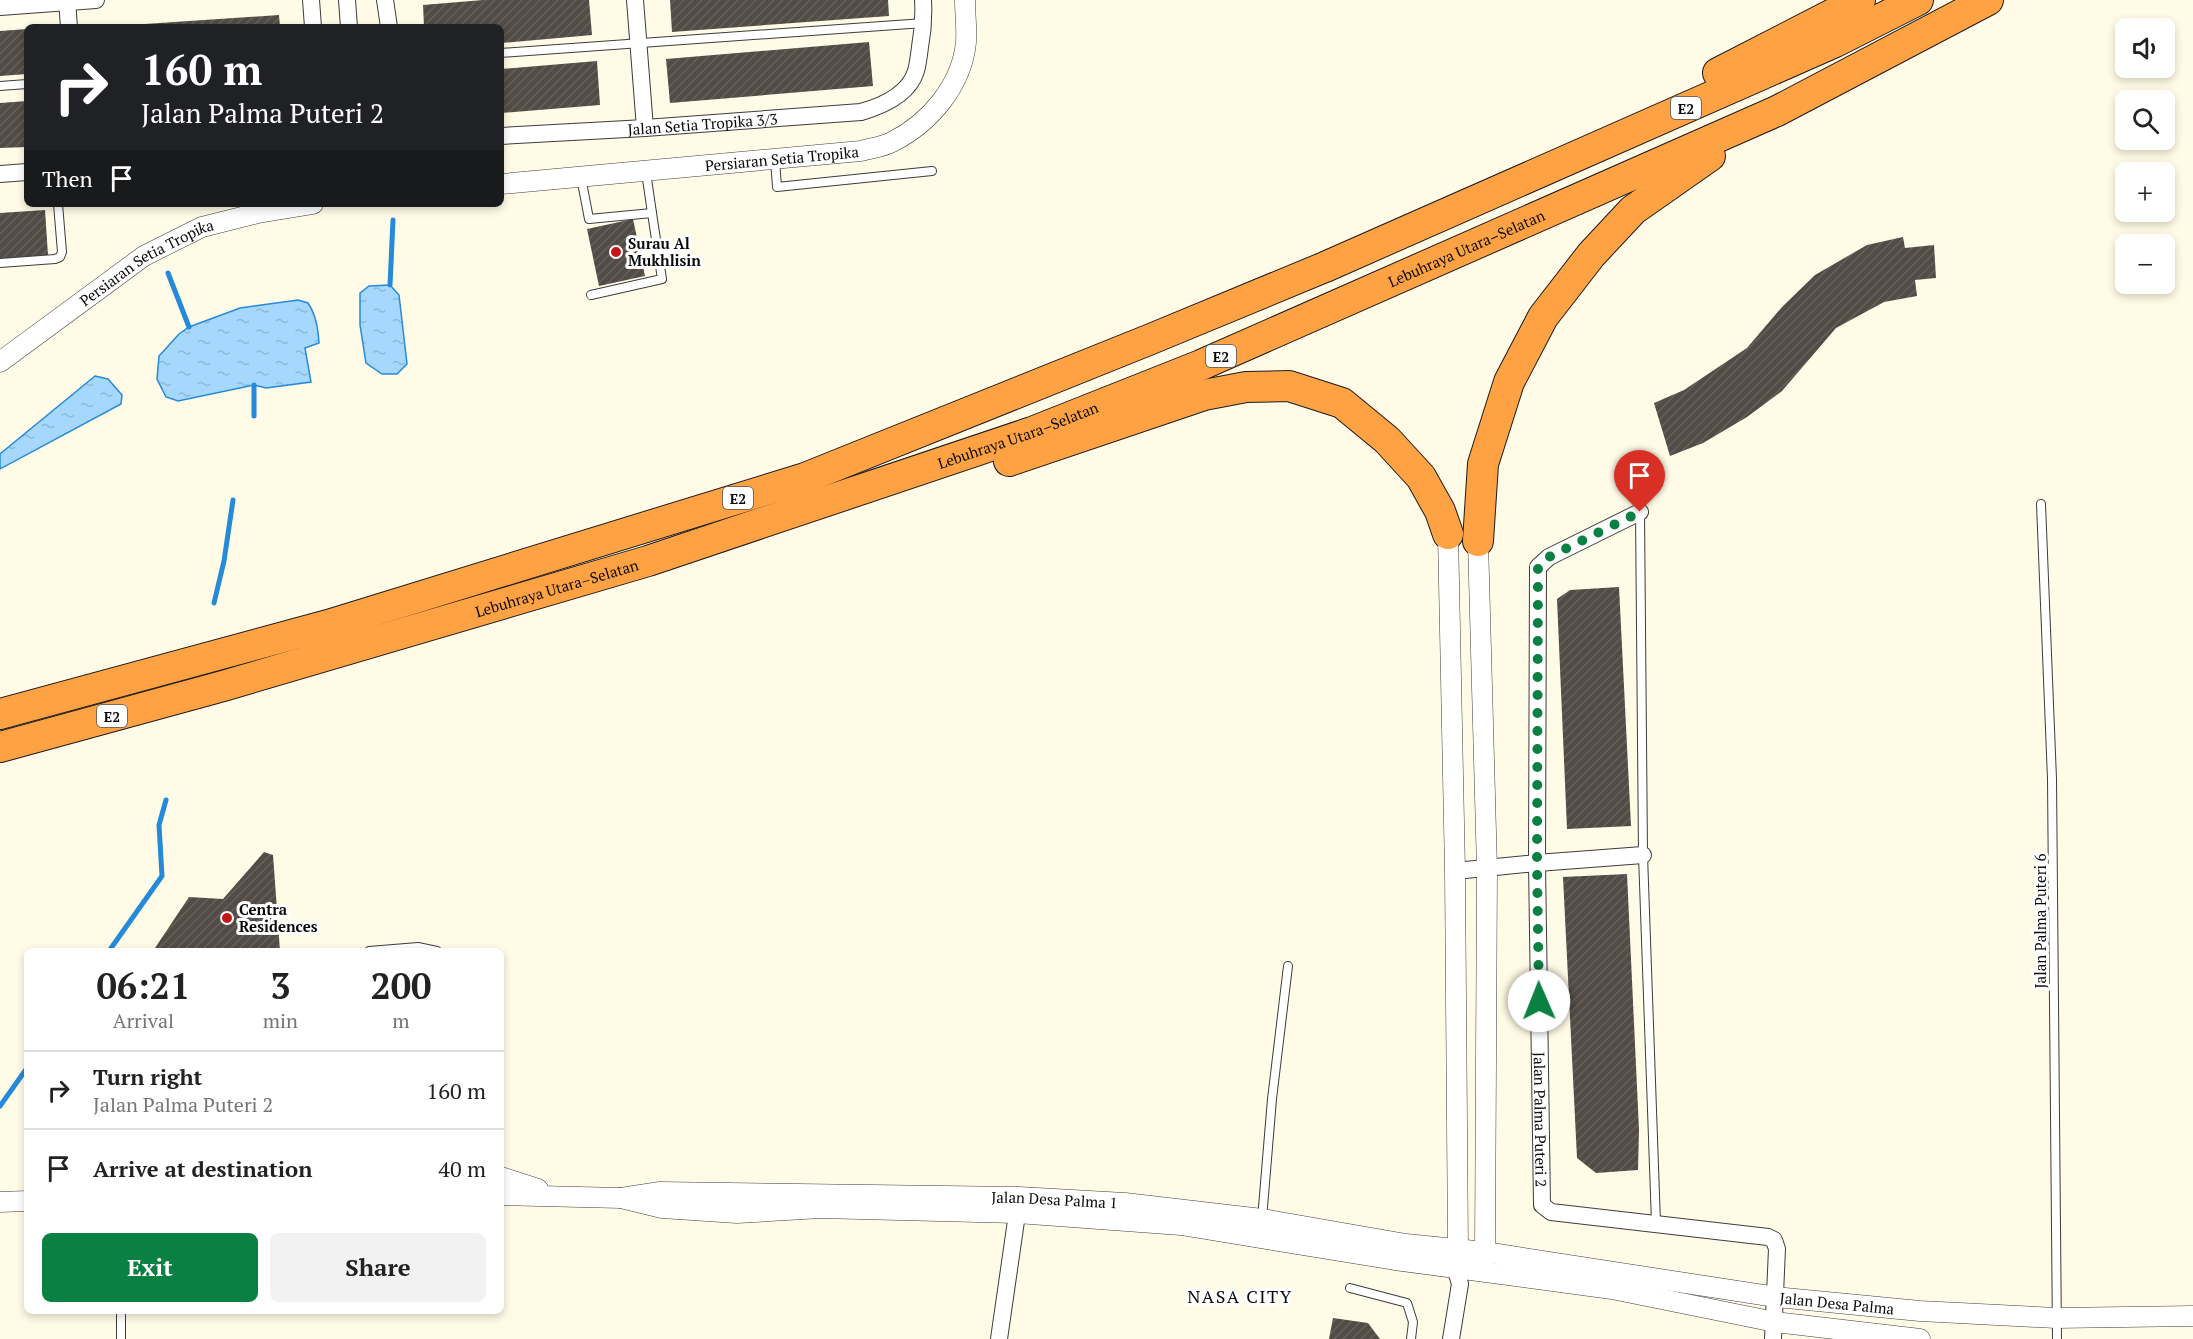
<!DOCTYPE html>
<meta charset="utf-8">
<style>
body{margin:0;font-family:"PT Serif",serif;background:#f2f2f2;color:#222;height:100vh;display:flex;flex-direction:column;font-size:22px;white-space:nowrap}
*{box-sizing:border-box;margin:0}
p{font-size:20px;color:#767676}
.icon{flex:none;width:33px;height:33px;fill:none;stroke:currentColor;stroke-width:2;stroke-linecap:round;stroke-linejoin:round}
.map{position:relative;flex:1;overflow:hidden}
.side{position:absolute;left:24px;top:948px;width:480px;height:366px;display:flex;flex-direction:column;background:#fff;border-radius:9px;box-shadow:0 3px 9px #0003}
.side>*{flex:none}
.banner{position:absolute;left:24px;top:24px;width:480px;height:183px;border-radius:9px;box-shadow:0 3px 9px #0003;background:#202124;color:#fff;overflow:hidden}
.controls{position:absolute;left:2115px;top:18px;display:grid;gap:12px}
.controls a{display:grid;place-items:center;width:60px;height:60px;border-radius:9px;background:#fff;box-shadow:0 3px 9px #0003;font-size:30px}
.pin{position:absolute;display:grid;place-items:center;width:51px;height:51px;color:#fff;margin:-62px -26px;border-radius:50% 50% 50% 0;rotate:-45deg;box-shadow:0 0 6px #0007}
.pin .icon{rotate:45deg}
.me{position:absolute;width:66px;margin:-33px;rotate:359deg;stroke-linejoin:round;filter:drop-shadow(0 0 4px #0008)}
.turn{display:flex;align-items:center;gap:21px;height:126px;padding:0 18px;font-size:27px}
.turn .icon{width:78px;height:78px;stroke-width:2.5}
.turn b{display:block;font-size:42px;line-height:51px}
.then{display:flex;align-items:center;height:57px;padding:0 18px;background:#0003;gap:12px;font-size:22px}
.eta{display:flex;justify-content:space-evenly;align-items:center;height:102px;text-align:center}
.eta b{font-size:36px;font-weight:800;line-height:42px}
.button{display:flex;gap:12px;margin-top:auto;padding:12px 18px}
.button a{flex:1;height:69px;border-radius:9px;background:#0b8043;color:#fff;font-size:24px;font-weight:800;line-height:69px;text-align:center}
.button a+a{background:#f2f2f2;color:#222}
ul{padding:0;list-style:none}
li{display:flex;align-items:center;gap:18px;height:78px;padding:0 18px;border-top:2px solid #e0e0e0}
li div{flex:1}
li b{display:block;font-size:22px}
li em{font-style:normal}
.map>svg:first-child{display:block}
.water{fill:url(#water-ripples);stroke:#258ada;stroke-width:1.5}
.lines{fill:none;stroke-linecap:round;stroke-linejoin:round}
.stream{stroke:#258ada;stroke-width:5}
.building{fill:url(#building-hatch)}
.service-casing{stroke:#3d3d3d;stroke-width:10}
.minor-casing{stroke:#3d3d3d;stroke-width:18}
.tertiary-casing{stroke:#3d3d3d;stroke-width:21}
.motorway-casing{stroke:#1b1b1b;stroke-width:32}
.service{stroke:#fff;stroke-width:8}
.minor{stroke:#fff;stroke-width:16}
.tertiary{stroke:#fff;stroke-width:20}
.motorway{stroke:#ffa244;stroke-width:30}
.route{stroke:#0b8043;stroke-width:10;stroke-dasharray:0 18}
.poi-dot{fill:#c51617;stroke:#fff;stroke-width:2}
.labels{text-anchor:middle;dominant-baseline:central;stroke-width:6;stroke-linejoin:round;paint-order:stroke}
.shield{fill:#fff;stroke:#545454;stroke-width:1.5}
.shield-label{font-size:14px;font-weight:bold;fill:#0a0a0a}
.street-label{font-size:15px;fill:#0a0a0a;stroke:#fff}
.poi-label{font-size:15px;font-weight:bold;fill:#0a0a0a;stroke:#fff;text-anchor:start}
.quarter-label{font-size:18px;letter-spacing:1.5px;fill:#0a0a0a;stroke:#fff}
</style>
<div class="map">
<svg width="2193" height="1339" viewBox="0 0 2193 1339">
<defs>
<pattern id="water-ripples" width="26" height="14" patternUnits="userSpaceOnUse" patternTransform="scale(1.5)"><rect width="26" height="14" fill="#a5d8fc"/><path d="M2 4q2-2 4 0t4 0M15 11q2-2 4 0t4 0" fill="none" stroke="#8db8d7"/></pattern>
<pattern id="building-hatch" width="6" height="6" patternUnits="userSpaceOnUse" patternTransform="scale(1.5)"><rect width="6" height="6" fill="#534b45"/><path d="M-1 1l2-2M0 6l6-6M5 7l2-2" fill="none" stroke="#67605c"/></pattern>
</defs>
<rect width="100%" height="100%" fill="#fffbe6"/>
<g class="water">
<path d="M 390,285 L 399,295 L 407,364 L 397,374 L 382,374 L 366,363 L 360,325 L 360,293 L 369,286 Z"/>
<path d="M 298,300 L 308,303 C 316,315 318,328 319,343 L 305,348 L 311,382 L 266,388 L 254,385 L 178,401 L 166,397 L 157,379 L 159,356 L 179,334 L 189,327 L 240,308 Z"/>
<path d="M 95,376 L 108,379 L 122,395 L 121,404 L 0,469 L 0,454 Z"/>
</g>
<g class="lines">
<g class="stream">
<path d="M 168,273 L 189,327"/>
<path d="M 390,285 L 393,220"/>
<path d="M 254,385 L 254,416"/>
<path d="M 214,603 L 224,561 L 233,500"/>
<path d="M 109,951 L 162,876 L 159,825 L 166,800"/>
<path d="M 0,1106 L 27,1068"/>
</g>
</g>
<g class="building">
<path d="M 483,0 L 589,0 L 592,35 L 501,43 L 501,27 L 424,27 L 423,5 Z"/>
<path d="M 670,0 L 888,0 L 889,16 L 672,32 Z"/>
<path d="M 279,15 L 280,27 L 130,27 L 130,25 Z"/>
<path d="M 27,29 L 27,74 L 0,76 L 0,31 Z"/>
<path d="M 869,42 L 873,86 L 670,103 L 666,59 Z"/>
<path d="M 597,61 L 600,105 L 501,113 L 501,69 Z"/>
<path d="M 27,101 L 27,147 L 0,148 L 0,103 Z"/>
<path d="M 45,210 L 48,255 L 0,259 L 0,213 Z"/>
<path d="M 633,219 L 645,276 L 599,286 L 587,229 Z"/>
<path d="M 1903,237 L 1905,248 L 1934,245 L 1936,278 L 1915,280 L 1917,296 L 1884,302 L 1836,328 L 1782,391 L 1747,417 L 1703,443 L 1670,456 L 1654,403 L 1684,390 L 1747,348 L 1782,307 L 1815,275 L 1867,245 Z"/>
<path d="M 1619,587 L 1631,826 L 1567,829 L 1557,599 L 1570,590 Z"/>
<path d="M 264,852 L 273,855 L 280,951 L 153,951 L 189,897 L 223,899 Z"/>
<path d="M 1627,874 L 1639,1130 L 1638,1170 L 1596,1173 L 1577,1158 L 1563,877 Z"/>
<path d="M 1333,1318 L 1368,1323 L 1380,1339 L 1329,1339 Z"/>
</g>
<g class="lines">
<defs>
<g id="service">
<path d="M 501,53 L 924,23"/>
<path d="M 0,86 L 27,84"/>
<path d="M 775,160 L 777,187 L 932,171"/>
<path d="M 646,172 L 652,213"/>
<path d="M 581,177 L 589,219 L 652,213 L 662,279 L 591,295"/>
<path d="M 0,263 L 55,259 L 60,257 L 62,252 L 58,204"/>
<path d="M 2041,504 L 2052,779 L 2057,1339"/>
<path d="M 1640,512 L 1643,855 L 1656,1223"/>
<path d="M 369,951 L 418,947 L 437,951"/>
<path d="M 1262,1219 L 1272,1099 L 1288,966"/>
<path d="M 1350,1288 L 1407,1303 L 1413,1322 L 1411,1339"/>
<path d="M 121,1311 L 121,1339"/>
</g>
<g id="minor">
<path d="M 67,0 L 69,27"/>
<path d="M 311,0 L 313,27"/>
<path d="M 347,0 L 349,27"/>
<path d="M 385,0 L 389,27"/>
<path d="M 635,0 L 645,128"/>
<path d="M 0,7 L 96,0"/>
<path id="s1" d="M 501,136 L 645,128 L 861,112 C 882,106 909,94 916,71 C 918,64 919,55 920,47 C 923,31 924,17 923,0"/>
<path d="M 0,174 L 27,172"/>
<path id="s2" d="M 1640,512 L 1549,557 L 1538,567 L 1537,863 L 1542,1205 L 1551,1212 L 1768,1237 L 1774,1240 L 1777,1249 L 1773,1339"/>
<path d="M 1455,871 L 1537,863 L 1643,855"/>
<path d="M 999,1339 L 1019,1200"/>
<path d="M 1451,1339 L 1460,1284 L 1455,1267"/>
</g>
<g id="tertiary">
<path id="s3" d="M 501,184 L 861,151 C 871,148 883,147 892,142 C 930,123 962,85 966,42 C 967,28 965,14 965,0"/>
<path id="s4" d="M 0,362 L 144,256 L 202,227 L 258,213 L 313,204"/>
<path d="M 1448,534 L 1455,871 L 1458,1249 L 1456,1260"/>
<path d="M 1478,541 L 1487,869 L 1485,1252 L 1481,1263"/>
<path d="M 501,1177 L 538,1189"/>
<path d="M 501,1195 L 621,1198 L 662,1208 L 737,1213 L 820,1208 L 1017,1213 L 1181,1225 L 1395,1260 L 1612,1289 L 1775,1322 L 1920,1339"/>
<path id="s5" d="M 621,1198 L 660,1192 L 1019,1197 L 1125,1203 L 1262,1219 L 1406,1244 L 1485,1252 L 1776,1297 L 1920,1311 L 2056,1318 L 2193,1316"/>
<path d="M 0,1202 L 27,1201"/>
</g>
<g id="motorway">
<path d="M 1718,73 L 1860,0"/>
<path d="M 1009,461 L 1204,395 L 1246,387 L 1289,386 L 1342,403 L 1387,440 L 1421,477 L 1440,511 L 1448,534"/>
<path d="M 1478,541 L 1483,464 L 1509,382 L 1543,317 L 1591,255 L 1633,210 L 1710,156"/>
<path d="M 0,714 L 328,625 L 805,478 L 1151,339 L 1325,267 L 1835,42 L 1918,0"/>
<path id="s6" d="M 0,747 L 223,686 L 648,561 L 1032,432 L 1201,365 L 1777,111 L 1988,0"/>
</g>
</defs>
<use href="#service" class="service-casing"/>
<use href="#minor" class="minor-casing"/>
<use href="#tertiary" class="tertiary-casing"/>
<use href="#motorway" class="motorway-casing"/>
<use href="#service" class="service"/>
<use href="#minor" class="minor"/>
<use href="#tertiary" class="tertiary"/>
<use href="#motorway" class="motorway"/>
</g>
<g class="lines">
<path class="route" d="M 1539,1001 L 1537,863 L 1538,567 L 1549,557 L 1640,512"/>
</g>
<g class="poi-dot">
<circle cx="616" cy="252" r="6"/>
<circle cx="227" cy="918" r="6"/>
</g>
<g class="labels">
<g class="shield">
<rect x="1671" y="97" width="30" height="22" rx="4.5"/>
<rect x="1206" y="345" width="30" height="22" rx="4.5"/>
<rect x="723" y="487" width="30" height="22" rx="4.5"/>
<rect x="97" y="705" width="30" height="22" rx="4.5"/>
</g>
<g class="shield-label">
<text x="1686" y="108">E2</text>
<text x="1221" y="356">E2</text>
<text x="738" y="498">E2</text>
<text x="112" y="716">E2</text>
</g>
<g class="street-label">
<text stroke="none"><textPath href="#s1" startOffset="202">Jalan Setia Tropika 3/3</textPath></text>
<text stroke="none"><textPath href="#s3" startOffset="282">Persiaran Setia Tropika</textPath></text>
<text stroke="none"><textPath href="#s6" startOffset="1551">Lebuhraya Utara–Selatan</textPath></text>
<text stroke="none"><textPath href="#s4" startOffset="178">Persiaran Setia Tropika</textPath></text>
<text stroke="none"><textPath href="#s6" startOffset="1065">Lebuhraya Utara–Selatan</textPath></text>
<text stroke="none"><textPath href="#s6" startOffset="579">Lebuhraya Utara–Selatan</textPath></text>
<text transform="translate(2040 921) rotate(-90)">Jalan Palma Puteri 6</text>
<text stroke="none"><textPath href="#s2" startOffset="669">Jalan Palma Puteri 2</textPath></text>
<text stroke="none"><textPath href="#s5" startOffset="434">Jalan Desa Palma 1</textPath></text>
<text stroke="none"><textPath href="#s5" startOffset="1224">Jalan Desa Palma</textPath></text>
</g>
<g class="poi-label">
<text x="628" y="243">Surau Al<tspan x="628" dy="17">Mukhlisin</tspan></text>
<text x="239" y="909">Centra<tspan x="239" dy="17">Residences</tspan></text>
</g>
<g class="quarter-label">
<text x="1240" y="1296">NASA CITY</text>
</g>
</g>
</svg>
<div class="controls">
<a><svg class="icon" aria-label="sound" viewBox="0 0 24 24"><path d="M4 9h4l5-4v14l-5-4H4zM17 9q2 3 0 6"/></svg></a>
<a><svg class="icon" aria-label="search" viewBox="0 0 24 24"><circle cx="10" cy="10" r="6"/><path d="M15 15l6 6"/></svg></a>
<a>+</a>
<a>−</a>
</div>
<div class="pin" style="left:1640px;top:512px;background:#d93025"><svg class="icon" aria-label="arrive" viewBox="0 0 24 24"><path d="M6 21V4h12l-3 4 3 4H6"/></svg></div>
<svg class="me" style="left:1539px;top:1001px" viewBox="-20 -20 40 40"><circle r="19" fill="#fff"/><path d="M0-13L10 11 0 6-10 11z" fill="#0b8043"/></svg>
<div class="banner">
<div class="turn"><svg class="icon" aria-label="right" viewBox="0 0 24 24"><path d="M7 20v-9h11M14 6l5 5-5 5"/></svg><div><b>160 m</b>Jalan Palma Puteri 2</div></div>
<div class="then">Then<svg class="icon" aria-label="arrive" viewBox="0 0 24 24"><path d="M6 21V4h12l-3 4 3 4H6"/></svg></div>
</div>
<section class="side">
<div class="eta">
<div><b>06:21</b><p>Arrival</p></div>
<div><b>3</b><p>min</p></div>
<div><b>200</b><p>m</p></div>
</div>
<ul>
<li><svg class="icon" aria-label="right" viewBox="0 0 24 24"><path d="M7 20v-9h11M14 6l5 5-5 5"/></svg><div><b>Turn right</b><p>Jalan Palma Puteri 2</p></div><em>160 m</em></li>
<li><svg class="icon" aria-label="arrive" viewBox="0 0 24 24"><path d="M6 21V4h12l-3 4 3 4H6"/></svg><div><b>Arrive at destination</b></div><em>40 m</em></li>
</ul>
<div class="button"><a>Exit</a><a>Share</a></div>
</section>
</div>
